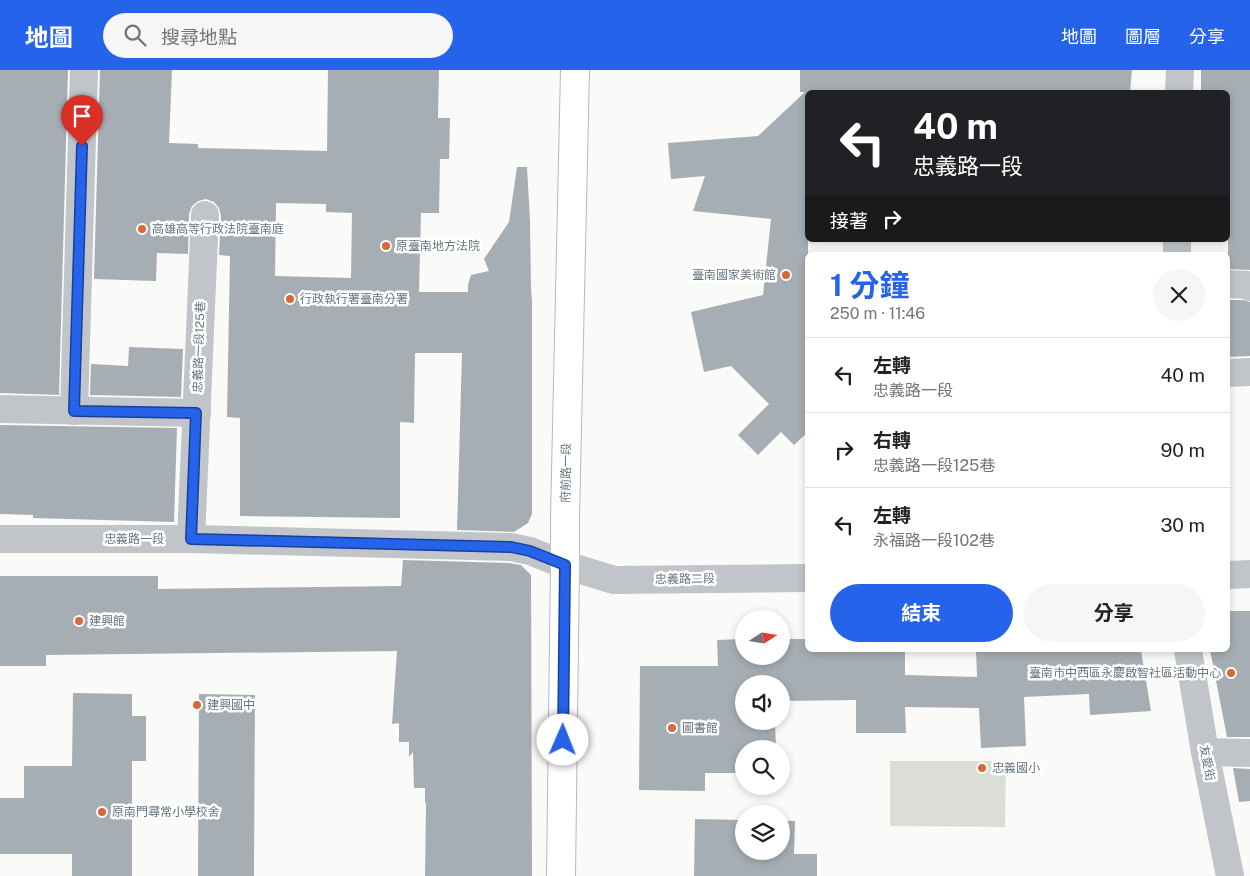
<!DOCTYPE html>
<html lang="zh-TW">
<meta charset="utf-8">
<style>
body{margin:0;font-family:"Public Sans","Noto Sans TC",sans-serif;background:#f6f6f6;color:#202124;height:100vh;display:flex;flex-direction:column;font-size:19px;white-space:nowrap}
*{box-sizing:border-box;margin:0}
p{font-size:16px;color:#757577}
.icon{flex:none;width:28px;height:28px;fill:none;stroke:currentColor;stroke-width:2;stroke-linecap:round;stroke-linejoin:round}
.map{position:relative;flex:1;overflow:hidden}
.details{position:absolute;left:805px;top:182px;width:425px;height:400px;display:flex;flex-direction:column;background:#fff;border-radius:8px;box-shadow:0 2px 8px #0003}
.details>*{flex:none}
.hud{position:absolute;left:805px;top:20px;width:425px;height:152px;border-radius:8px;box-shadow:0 2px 8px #0003;background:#202124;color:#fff;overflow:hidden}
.needle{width:32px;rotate:78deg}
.fabs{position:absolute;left:735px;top:540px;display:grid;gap:10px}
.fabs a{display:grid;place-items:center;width:55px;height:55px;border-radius:50%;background:#fff;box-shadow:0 2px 8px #0003;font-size:25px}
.pin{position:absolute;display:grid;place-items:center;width:42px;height:42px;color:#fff;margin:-51px -21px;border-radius:50% 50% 50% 0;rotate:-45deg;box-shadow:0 0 5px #0007}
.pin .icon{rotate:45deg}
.me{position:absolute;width:55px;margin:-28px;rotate:1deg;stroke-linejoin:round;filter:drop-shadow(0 0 4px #0008)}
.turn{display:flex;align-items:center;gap:18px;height:105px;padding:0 25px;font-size:22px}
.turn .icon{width:65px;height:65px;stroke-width:2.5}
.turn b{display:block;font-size:35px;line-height:42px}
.then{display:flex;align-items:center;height:48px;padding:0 25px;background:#0003;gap:10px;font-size:19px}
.round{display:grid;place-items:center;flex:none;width:52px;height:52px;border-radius:26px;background:#f6f6f6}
.overview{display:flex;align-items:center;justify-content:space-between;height:85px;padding:0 25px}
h1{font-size:30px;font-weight:700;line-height:38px;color:#2563eb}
.primary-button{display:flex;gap:10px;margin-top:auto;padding:10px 25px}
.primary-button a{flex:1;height:58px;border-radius:30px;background:#2563eb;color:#fff;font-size:20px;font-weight:700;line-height:58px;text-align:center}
.primary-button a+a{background:#f6f6f6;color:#202124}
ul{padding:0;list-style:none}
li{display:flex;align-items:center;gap:15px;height:75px;padding:0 25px;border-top:1px solid #e0e0e0}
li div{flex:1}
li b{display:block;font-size:19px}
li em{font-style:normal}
header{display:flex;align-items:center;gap:30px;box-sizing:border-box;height:70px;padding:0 25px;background:#2563eb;color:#fff}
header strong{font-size:24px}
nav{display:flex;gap:28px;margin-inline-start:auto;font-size:18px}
.search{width:350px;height:45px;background:#f6f6f6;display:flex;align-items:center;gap:12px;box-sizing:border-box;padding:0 18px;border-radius:28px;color:#757577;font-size:19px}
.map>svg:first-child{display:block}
.green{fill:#daded7}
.building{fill:#a6aeb4;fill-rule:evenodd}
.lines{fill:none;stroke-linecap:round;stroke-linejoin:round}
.major-casing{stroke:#b5b9bd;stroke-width:30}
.minor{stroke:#c1c5c9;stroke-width:28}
.major{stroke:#fff;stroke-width:28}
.route-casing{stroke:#184099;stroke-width:12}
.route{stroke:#2563eb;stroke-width:9}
.poi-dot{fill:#d6693c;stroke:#fff;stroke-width:2}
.labels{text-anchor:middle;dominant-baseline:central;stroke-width:5;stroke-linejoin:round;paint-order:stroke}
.poi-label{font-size:12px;fill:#667480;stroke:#fff;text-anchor:start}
.street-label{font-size:12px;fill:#667480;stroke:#fff}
</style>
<header>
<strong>地圖</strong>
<div class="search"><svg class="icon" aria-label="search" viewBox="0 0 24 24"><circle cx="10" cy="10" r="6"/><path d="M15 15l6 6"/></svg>搜尋地點</div>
<nav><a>地圖</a><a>圖層</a><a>分享</a></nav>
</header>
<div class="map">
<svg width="1250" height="806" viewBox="0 0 1250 806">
<rect width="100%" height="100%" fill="#fafaf8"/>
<path class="green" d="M 890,691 L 1006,691 L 1005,757 L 890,756 Z"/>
<g class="building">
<path d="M 0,0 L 68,0 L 59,325 L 0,323 Z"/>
<path d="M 100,0 L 172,0 L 169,73 L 198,74 L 198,78 L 327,81 L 328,0 L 439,0 L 438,48 L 450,48 L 449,89 L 440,89 L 439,143 L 421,143 L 419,222 L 468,222 L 468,215 L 471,205 L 489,201 L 484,189 L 509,152 L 517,97 L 527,97 L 530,151 L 531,219 L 532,231 L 532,444 L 528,453 L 514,462 L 457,460 L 462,283 L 415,283 L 414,353 L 400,352 L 400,448 L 240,446 L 240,348 L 227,347 L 230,186 L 219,185 L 221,146 L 219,138 L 214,132 L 206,129 L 198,131 L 192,136 L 189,144 L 188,184 L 157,183 L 156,211 L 94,209 ZM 276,133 L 326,134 L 326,142 L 352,143 L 351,208 L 275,206 Z"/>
<path d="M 800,0 L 1132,0 L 1130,22 L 808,22 L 808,362 L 794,375 L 781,362 L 758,385 L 738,365 L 769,334 L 731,296 L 704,302 L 691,242 L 763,225 L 771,149 L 693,141 L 705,106 L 671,109 L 668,73 L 758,66 L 805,22 L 800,22 Z"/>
<path d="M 1201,0 L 1250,0 L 1250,200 L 1228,199 L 1228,22 L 1201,22 Z"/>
<path d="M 1228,230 L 1243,230 L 1250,232 L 1250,286 L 1228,287 Z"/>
<path d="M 129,277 L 183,279 L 181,327 L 90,325 L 91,294 L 128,296 Z"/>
<path d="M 0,355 L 177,358 L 174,452 L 33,448 L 33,445 L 0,444 Z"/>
<path d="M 403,490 L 509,493 L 521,495 L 531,505 L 532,806 L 425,806 L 426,733 L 425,733 L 425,718 L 414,718 L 413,682 L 409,687 L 409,672 L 399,672 L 399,653 L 392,654 L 397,581 L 46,585 L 46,596 L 0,596 L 0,506 L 158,506 L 158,519 L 401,516 Z"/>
<path d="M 1228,541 L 1250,541 L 1250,667 L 1227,667 L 1210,580 L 1228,580 Z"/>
<path d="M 744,569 L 744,586 L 781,586 L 781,569 L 808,569 L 808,580 L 905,580 L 905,605 L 977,607 L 976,580 L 1141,580 L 1151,641 L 1090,645 L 1089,624 L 1024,627 L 1026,676 L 981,678 L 979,638 L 905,637 L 906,663 L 856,663 L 856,630 L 781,631 L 781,614 L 744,614 L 744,651 L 775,651 L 776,679 L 744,679 L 744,703 L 705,703 L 705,721 L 639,720 L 640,596 L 718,596 L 717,570 Z"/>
<path d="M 73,623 L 132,624 L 132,646 L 146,646 L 146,691 L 132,691 L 132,806 L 72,806 L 72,784 L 0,784 L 0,728 L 24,728 L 24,696 L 72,696 Z"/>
<path d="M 199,624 L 255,625 L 254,806 L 198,806 Z"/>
<path d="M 1233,698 L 1250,699 L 1250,731 L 1239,732 Z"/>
<path d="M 695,749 L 744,750 L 744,781 L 781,781 L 781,751 L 795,751 L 794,784 L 817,784 L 817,806 L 694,806 Z"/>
</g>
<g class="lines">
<defs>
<path id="major" d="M 561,806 L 565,495 L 565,447 L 575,0"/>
</defs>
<use href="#major" class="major-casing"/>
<g class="minor">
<path d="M 1179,22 L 1180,0"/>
<path d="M 1177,185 L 1177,170"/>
<path d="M 1228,214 L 1248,215 L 1250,217"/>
<path d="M 1228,303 L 1250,302"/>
<path d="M 0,339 L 197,343"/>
<path d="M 74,341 L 84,0"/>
<path d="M 0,469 L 191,469 L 511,477 L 530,481 L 565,495 L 614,510 L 808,508"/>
<path d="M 191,469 L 205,145"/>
<path d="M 1228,505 L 1250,504"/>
<path d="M 1188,580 L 1205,682 L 1230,806"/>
<path d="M 1205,682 L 1250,683"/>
</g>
<use href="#major" class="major"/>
</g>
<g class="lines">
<defs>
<path id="route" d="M 82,76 L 74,341 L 196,343 L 191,469 L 511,477 L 530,481 L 565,495 L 563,670"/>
</defs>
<use href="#route" class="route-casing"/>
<use href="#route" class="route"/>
</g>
<g class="poi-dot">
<circle cx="142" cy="159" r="5"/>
<circle cx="386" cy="176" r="5"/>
<circle cx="786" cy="205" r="5"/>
<circle cx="290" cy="229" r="5"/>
<circle cx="79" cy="551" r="5"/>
<circle cx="1231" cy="603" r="5"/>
<circle cx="197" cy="635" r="5"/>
<circle cx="672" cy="658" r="5"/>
<circle cx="982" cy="698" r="5"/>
<circle cx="102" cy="742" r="5"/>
</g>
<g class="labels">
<g class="poi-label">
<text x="152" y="159">高雄高等行政法院臺南庭</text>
<text x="396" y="176">原臺南地方法院</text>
<text x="776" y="205" text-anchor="end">臺南國家美術館</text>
<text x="300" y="229">行政執行署臺南分署</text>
<text x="89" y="551">建興館</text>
<text x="1221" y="603" text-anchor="end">臺南市中西區永慶啟智社區活動中心</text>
<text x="207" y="635">建興國中</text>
<text x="682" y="658">圖書館</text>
<text x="992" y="698">忠義國小</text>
<text x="112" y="742">原南門尋常小學校舍</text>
</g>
<g class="street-label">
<text transform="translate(199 277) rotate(-88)">忠義路一段125巷</text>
<text transform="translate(566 403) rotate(-89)">府前路一段</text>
<text x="134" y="469">忠義路一段</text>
<text transform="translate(685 509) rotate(-1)">忠義路二段</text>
<text transform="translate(1207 693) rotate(79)">友愛街</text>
</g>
</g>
</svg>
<div class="fabs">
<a><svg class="needle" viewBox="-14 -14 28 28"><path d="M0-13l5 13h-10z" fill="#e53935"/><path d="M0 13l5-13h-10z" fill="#757577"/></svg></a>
<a><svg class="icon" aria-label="sound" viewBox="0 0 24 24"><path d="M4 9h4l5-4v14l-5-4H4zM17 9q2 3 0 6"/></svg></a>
<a><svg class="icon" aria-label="search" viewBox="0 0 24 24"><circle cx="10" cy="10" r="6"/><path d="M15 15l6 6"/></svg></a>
<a><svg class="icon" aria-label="layers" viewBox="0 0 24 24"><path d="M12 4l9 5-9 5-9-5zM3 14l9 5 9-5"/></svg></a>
</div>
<div class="pin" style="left:82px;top:76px;background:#d93025"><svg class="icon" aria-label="arrive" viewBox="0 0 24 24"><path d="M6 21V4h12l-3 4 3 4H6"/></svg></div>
<svg class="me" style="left:563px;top:670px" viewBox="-20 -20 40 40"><circle r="19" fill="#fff"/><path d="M0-13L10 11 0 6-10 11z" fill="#2563eb"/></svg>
<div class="hud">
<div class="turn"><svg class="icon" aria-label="left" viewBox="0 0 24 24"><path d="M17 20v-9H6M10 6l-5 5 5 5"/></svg><div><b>40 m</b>忠義路一段</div></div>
<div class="then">接著<svg class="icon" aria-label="right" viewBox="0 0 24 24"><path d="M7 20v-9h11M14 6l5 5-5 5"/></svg></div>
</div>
<section class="details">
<div class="overview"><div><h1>1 分鐘</h1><p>250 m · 11:46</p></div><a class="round"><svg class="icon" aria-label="close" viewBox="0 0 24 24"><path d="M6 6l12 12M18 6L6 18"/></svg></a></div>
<ul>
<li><svg class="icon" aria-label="left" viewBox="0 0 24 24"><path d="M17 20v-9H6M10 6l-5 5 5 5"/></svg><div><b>左轉</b><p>忠義路一段</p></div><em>40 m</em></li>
<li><svg class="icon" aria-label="right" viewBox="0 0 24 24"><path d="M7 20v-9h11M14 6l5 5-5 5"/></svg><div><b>右轉</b><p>忠義路一段125巷</p></div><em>90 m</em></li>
<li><svg class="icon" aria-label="left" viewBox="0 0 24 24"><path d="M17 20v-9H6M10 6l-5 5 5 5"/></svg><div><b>左轉</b><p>永福路一段102巷</p></div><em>30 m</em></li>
</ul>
<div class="primary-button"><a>結束</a><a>分享</a></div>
</section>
</div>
